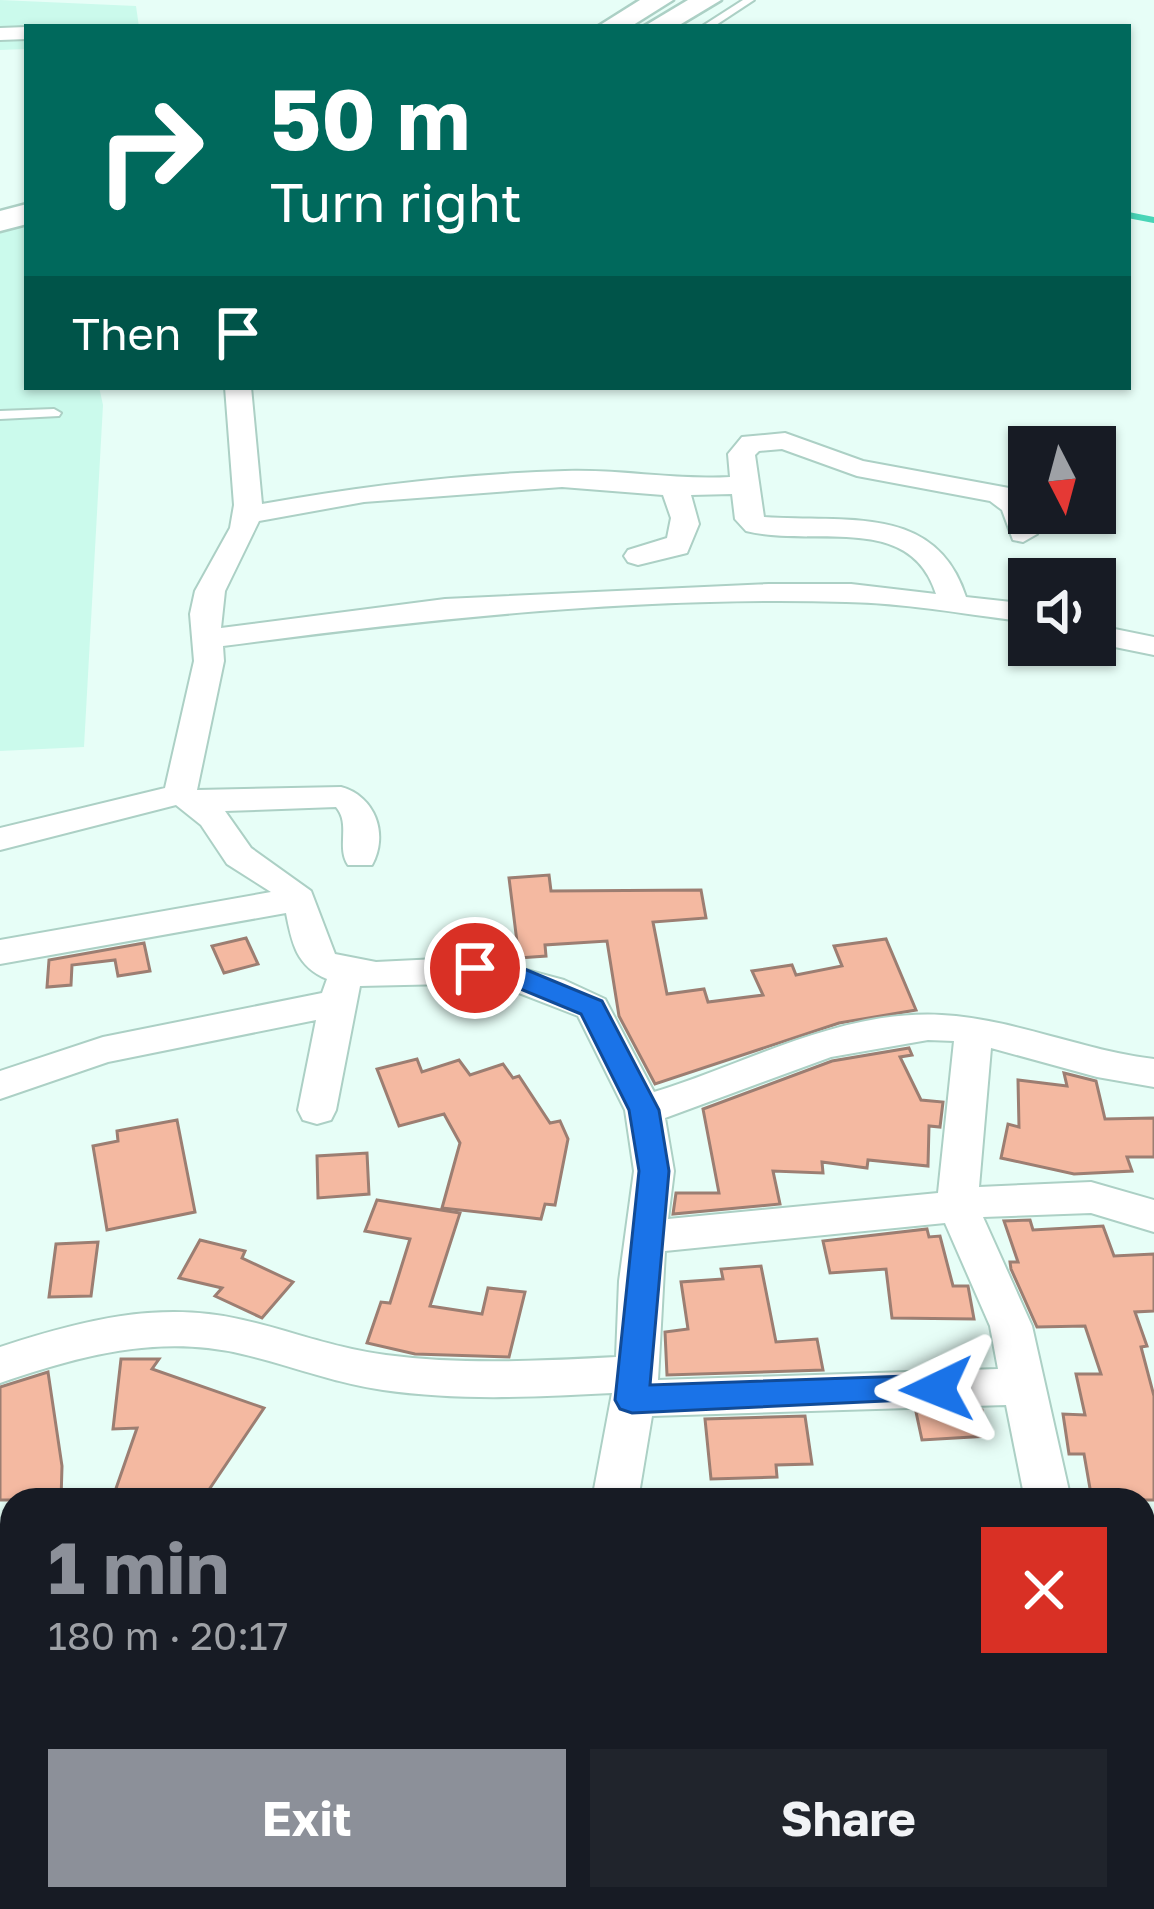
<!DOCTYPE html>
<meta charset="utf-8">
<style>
body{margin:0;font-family:"Golos Text",sans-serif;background:#20242c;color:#f1f3f6;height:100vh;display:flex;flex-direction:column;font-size:45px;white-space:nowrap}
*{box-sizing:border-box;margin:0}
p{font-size:39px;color:#9ea1a6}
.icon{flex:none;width:66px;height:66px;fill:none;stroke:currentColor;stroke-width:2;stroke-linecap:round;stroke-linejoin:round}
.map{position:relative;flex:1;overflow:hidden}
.panel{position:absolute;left:0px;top:1488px;width:1155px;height:423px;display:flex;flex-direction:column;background:#171b24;border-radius:36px 36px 0 0;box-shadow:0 3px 9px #0004}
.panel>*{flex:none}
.banner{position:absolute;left:24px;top:24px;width:1107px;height:366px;border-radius:0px;box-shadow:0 3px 9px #0004;background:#00695c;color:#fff;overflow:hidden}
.needle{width:78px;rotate:174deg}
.tools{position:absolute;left:1008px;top:426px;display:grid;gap:24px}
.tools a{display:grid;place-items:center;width:108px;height:108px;border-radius:0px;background:#171b24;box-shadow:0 3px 9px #0004;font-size:60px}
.pin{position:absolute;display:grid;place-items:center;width:102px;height:102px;color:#fff;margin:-51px;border:6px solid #fff;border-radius:50%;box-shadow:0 3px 12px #0007}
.me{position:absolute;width:132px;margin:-66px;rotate:268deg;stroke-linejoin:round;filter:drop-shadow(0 0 9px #0008)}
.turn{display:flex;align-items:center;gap:42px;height:252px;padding:0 48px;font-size:54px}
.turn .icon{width:156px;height:156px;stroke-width:2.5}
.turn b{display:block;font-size:84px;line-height:102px}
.then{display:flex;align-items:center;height:114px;padding:0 48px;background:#0003;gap:24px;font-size:45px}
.round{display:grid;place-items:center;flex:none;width:126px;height:126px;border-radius:0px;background:#20242c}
.overview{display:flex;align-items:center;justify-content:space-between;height:204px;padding:0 48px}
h1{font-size:72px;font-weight:700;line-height:90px;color:#8c9099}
.cta{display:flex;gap:24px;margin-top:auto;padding:24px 48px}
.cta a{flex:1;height:138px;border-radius:0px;background:#8c9099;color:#fff;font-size:48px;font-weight:700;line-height:138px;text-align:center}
.cta a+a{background:#20242c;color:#f1f3f6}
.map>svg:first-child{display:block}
.built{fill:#cbfaec}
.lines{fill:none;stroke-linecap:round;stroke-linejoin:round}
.stream{stroke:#49d5b7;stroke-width:6}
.building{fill:#f4b9a1;stroke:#9c7e72;stroke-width:3}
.lane-casing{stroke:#acd0c5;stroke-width:4}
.street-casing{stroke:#acd0c5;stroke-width:4}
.secondary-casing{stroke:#acd0c5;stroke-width:5}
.lane{fill:#fff;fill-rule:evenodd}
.street{fill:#fff;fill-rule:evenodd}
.secondary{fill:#fff;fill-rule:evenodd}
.route{fill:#1a73e8;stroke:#114b97;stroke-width:3}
</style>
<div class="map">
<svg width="1154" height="1909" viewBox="0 0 1154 1909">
<rect width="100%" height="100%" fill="#e7fef7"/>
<g class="built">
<path d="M 0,0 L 136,6 L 139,27 L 27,27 L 27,49 L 0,50 Z"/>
<path d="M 27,226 L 27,387 L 99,387 L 103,405 L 84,747 L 0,751 L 0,232 Z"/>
</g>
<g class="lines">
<path class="stream" d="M 1128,215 L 1154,220"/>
</g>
<g class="building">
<path d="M 549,875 L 551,891 L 701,890 L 706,918 L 653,922 L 667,994 L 704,989 L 708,1002 L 763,995 L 752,971 L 792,965 L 796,975 L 842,966 L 834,946 L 886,939 L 916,1010 L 839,1023 L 655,1084 L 619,1016 L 607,941 L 545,945 L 546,956 L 519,958 L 509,878 Z"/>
<path d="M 246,938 L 258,964 L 224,973 L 212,946 Z"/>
<path d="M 144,943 L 150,971 L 118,976 L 115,960 L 72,965 L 71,985 L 47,987 L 49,960 Z"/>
<path d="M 909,1048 L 912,1055 L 900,1057 L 921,1100 L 943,1102 L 940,1127 L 929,1126 L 928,1166 L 868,1160 L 867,1168 L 822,1162 L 823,1173 L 773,1171 L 780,1204 L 673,1214 L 676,1193 L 719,1193 L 703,1109 L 832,1061 Z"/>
<path d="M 417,1059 L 422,1072 L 459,1060 L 470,1075 L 503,1064 L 513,1078 L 519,1076 L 550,1123 L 560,1121 L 568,1139 L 555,1205 L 545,1204 L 541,1219 L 442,1208 L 460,1143 L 444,1114 L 399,1126 L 377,1069 Z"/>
<path d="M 1064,1073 L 1096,1081 L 1105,1119 L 1154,1118 L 1154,1157 L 1127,1157 L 1132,1171 L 1074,1174 L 1001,1158 L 1008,1124 L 1019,1127 L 1018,1080 L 1067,1086 Z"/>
<path d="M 177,1120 L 195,1212 L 107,1230 L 93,1146 L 118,1141 L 117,1131 Z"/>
<path d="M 367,1153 L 369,1194 L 318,1198 L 317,1156 Z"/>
<path d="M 377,1200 L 460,1213 L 430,1306 L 482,1314 L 488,1288 L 525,1292 L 509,1357 L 415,1354 L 367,1343 L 381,1302 L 390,1303 L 410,1239 L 365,1231 Z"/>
<path d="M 1030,1220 L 1033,1230 L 1103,1226 L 1114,1256 L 1154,1254 L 1154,1311 L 1135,1312 L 1147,1346 L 1141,1347 L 1154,1396 L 1154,1500 L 1092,1500 L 1084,1454 L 1069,1454 L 1063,1414 L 1085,1415 L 1076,1374 L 1101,1374 L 1085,1326 L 1037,1327 L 1011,1269 L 1010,1262 L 1018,1262 L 1004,1221 Z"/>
<path d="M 927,1229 L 929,1237 L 940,1236 L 953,1286 L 968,1286 L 974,1319 L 892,1318 L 886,1269 L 830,1273 L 823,1241 Z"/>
<path d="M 200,1240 L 245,1251 L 242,1258 L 293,1282 L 262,1318 L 215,1296 L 222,1288 L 179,1278 Z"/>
<path d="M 98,1242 L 91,1296 L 49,1297 L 56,1244 Z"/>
<path d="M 761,1266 L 776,1342 L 817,1339 L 823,1370 L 667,1375 L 665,1332 L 688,1329 L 681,1282 L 723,1279 L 721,1269 Z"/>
<path d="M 121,1359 L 159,1359 L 152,1369 L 264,1408 L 202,1500 L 112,1500 L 137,1428 L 113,1429 Z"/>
<path d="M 48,1372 L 62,1466 L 61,1500 L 0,1500 L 0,1387 Z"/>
<path d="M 982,1410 L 988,1436 L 922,1440 L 916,1412 Z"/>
<path d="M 805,1416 L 812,1464 L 776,1465 L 777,1477 L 711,1479 L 705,1419 Z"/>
</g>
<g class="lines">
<defs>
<g id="lane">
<path d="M 743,0 L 754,0 L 713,27 L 701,27 Z"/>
<path d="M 54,409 L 61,413 L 59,416 L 0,419 L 0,411 Z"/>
</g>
<g id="street">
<path d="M 27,27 L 27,39 L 0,40 L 0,28 Z"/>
<path d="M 225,387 L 251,387 L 262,504 C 362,486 463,474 565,471 C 620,469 674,480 730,477 L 728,454 L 742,437 L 785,433 L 863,461 L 1009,488 L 1029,507 L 1037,534 L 1023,542 L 1013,540 L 1002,510 L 990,501 L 857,476 L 782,449 L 759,451 L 755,455 L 764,517 C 846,523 936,503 966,597 L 1029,604 L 1029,622 C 969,615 907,603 846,602 C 638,596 429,619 223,646 L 224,661 L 197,790 L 341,787 C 375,796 389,834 372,865 L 348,865 C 336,847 351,824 336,807 L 225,811 L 251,848 L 311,891 L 335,954 L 376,962 L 478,957 L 564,980 L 605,999 L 654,1092 C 752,1062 851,1004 956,1016 C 1023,1023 1087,1051 1154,1059 L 1154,1087 L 1097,1077 L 991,1048 L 979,1187 L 1091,1182 L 1154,1200 L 1154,1232 L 1091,1213 L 983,1217 L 1032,1326 L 1071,1500 L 1025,1500 L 1006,1405 L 652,1416 L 638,1500 L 592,1500 L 612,1393 C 536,1397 459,1401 383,1390 C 334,1383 290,1365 242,1354 C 158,1334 79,1356 0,1383 L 0,1347 C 80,1321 159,1300 243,1320 C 292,1331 336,1349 386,1355 C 462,1365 539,1361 616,1357 L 619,1281 L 634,1171 L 625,1110 L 578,1016 L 493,983 L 360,986 L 336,1110 L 331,1120 L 317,1124 L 303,1120 L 298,1110 L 316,1020 L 108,1062 L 0,1099 L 0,1071 L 103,1037 L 322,993 L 327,979 C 296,966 292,943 286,913 L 0,964 L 0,940 L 271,892 L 227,864 L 201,825 L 176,805 L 0,850 L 0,828 L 165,788 L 194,661 L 190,614 L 195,591 L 230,528 L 234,505 ZM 562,487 L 663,495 L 671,518 L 667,538 L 628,550 L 624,556 L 628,562 L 638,565 L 687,553 L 699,524 L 691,495 L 732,494 L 735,519 L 746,531 C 815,548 910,511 936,594 L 851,584 L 769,584 L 445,599 L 221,628 L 225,591 L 259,521 L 364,502 ZM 928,1040 L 954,1041 L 938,1193 L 668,1219 L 674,1171 L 665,1118 L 831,1057 ZM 945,1223 L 990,1326 L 998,1369 L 658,1380 L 665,1251 Z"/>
<path d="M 1095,625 L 1154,637 L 1154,655 L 1095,643 Z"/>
<rect x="1143" y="1784" width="11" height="50"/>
<path d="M 196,1899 L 378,1899 L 382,1909 L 196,1909 Z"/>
<path d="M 945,1899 L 1001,1899 L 1005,1909 L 949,1909 Z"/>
</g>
<g id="secondary">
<path d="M 640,0 L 673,0 L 630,27 L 597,27 Z"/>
<path d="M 688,0 L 721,0 L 676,27 L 643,27 Z"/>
<path d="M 27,204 L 27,224 L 0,231 L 0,211 Z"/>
</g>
</defs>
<use href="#lane" class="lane-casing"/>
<use href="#street" class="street-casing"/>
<use href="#secondary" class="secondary-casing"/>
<use href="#lane" class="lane"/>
<use href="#street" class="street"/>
<use href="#secondary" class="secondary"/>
</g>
<path class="route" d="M 475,959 L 522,968 L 602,1001 L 659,1110 L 669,1171 L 650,1385 L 937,1375 L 949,1379 L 954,1389 L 949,1398 L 632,1413 L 620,1409 L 615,1400 L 639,1171 L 629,1110 L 581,1014 L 506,983 L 465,975 L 461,968 Z"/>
</svg>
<div class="tools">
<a><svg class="needle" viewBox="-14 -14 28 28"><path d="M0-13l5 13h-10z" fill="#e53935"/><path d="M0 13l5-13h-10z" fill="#9ea1a6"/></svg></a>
<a><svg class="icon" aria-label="sound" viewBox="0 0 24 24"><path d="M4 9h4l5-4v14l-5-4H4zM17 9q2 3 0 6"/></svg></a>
</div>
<div class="pin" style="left:475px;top:968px;background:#d93025"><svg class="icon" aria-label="arrive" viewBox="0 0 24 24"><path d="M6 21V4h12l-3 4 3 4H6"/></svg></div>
<svg class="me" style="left:937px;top:1389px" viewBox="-20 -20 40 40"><path d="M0-17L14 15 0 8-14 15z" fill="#1a73e8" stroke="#fff" stroke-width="4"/></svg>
<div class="banner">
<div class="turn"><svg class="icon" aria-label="right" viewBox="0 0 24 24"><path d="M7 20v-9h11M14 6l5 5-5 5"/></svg><div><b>50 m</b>Turn right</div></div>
<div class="then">Then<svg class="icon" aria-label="arrive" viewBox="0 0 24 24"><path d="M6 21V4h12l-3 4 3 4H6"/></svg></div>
</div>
<section class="panel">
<div class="overview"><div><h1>1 min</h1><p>180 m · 20:17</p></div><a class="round" style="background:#d93025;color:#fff"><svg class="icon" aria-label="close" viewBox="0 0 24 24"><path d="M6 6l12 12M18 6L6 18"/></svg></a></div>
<div class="cta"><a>Exit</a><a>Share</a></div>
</section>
</div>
